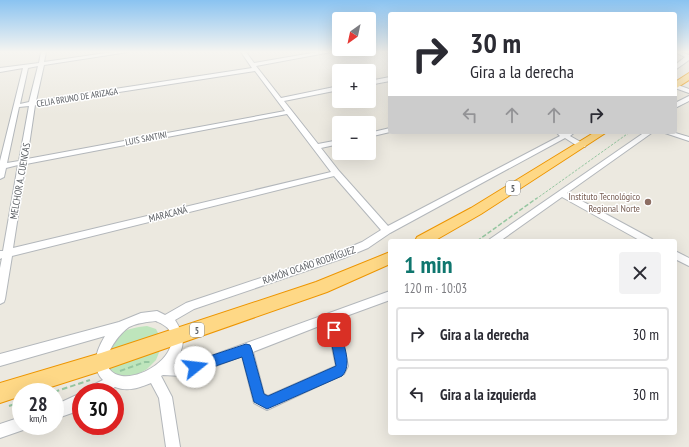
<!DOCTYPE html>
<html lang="es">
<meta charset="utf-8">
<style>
body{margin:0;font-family:"PT Sans Narrow",sans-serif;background:#f2f2f3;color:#2b2b33;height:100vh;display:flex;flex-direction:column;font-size:15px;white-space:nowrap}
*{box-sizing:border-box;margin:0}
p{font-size:13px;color:#7c7c81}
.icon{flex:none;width:22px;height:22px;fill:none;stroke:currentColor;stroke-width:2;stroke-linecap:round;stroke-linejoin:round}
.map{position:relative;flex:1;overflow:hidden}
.sheet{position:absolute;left:388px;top:239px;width:289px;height:196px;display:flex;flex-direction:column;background:#fff;border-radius:4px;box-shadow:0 4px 16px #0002}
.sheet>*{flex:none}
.banner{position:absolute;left:388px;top:12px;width:289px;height:122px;border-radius:4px;box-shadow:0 4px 16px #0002;background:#fff;color:#2b2b33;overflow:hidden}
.needle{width:26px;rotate:213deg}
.fabs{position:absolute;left:332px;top:12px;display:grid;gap:8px}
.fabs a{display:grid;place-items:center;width:44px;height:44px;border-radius:4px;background:#fff;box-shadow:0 4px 16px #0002;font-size:20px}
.speed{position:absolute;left:12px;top:383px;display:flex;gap:8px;font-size:20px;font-weight:700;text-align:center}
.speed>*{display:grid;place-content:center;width:52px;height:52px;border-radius:50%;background:#fff;box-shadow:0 4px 16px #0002;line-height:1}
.speed small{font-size:10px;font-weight:400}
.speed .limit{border:6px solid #d22;background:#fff;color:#111}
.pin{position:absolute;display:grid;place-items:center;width:34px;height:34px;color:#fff;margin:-17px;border-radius:8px;box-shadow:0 2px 6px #0006}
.me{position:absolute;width:44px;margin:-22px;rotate:74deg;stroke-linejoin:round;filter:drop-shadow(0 0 3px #0008)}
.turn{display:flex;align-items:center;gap:14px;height:84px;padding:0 16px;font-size:18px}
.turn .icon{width:52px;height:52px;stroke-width:2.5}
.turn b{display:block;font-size:28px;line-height:34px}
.lanes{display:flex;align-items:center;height:38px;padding:0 16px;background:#0003;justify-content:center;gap:20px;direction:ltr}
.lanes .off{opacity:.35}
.round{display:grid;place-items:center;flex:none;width:42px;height:42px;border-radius:4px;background:#f2f2f3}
.headline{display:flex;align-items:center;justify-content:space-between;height:68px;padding:0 16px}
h1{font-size:24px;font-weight:700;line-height:30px;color:#0f766e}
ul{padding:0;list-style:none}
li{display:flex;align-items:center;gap:12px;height:54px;margin:0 8px 6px;padding:0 8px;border:2px solid #e1e1e2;border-radius:4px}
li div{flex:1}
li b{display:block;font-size:15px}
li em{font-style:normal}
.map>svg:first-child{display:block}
.green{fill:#bee5bc}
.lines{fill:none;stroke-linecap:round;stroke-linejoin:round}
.minor-casing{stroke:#b3b7bb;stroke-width:2}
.highway-casing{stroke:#ed9500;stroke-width:2}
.path-far2{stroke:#95c6a0;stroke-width:1;stroke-dasharray:2.5 1.5;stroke-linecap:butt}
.path-far1{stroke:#95c6a0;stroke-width:1.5;stroke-dasharray:4.5 2;stroke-linecap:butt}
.path{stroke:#95c6a0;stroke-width:2;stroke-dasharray:5.5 3;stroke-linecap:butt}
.minor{fill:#fff;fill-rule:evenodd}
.highway{fill:#fed886;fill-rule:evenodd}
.route{fill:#1a73e8;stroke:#114b97}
.education-dot{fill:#8d6e63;stroke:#fff;stroke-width:1.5}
.labels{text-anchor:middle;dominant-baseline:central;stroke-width:3;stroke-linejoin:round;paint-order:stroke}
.far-street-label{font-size:9px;fill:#595d62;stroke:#fff}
.shield{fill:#fff;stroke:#8b8e91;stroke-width:1}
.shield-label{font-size:9px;font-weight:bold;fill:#595d62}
.street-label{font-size:10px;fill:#595d62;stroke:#fff}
.education-label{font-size:10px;fill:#785e54;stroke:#fff;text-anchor:end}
</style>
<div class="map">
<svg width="689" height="447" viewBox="0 0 689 447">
<rect width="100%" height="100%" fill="#ece9e0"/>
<g class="green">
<path d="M 147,326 L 156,329 L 159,335 L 108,352 C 119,331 123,329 147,326 Z"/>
<path d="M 160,350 L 156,360 L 147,369 L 135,376 L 123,378 L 111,372 L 109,368 Z"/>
</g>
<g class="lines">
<defs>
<g id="minor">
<path d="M 41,52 L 46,52 L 44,62 L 113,52 L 128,52 L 44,65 L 36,101 L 252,68 L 241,52 L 246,52 L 254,63 L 318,52 L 331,52 L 256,66 L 281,98 L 339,86 L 339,90 L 284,101 L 318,144 L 339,140 L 339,144 L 321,148 L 339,171 L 388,226 L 560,136 L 556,132 L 575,132 L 570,136 L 586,145 L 585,147 L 579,147 L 565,138 L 390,233 L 368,248 L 344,258 L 194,309 L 175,320 C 186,337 185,347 174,364 L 182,364 L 208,357 L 390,291 L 390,300 L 338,319 L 348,366 L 344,374 L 267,410 L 254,403 L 242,356 L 208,369 L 182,376 L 163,375 L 161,376 L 172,397 L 180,447 L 166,447 L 159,398 L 151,383 C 138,388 128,392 115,387 L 106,392 L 88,392 L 89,387 L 103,380 C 90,367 97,349 105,336 L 0,366 L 0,354 L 119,322 L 141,313 L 157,311 L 165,315 L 186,303 L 338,252 L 362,242 L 381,230 L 334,176 L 12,256 L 5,299 L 4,302 L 0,304 L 0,268 L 2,258 L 0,259 L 0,251 L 3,251 L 18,165 L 6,168 L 4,177 L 0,179 L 0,161 L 23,68 L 0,72 L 0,68 L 39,63 ZM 38,66 L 29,102 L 20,104 L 28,68 ZM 255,71 L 285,111 L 27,159 L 35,105 ZM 29,106 L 19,161 L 7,163 L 19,107 ZM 287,114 L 331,172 L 13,248 L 26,164 ZM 156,321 C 162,324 170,327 171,335 C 177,358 138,382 118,375 C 94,367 116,336 129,327 C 137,323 147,322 156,321 ZM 327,323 L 336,366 L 268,396 L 264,394 L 253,352 Z"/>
<path d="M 675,52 L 681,52 L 689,55 L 689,60 L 675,70 L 675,65 L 685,57 Z"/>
<path d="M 390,77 L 390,81 L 369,85 L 369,81 Z"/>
<path d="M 675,84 L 689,89 L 689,93 L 675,88 Z"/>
<path d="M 689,96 L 689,101 L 675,108 L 675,103 Z"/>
<path d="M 390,128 L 390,132 L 369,137 L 369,133 Z"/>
<path d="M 645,132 L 653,132 L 567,193 L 652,239 L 654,241 L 641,241 L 562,197 L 500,241 L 488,241 L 490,239 Z"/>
<path d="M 662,132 L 672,132 L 689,137 L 689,141 Z"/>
<path d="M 675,251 L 689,258 L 689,266 L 675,259 Z"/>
<path d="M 81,393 L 81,407 L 72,413 L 55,419 L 55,405 Z"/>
<path d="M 21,417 L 21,426 L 27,426 L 26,429 L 0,438 L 0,424 Z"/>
</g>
<g id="highway">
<path d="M 689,73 L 689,80 L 675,89 L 675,82 Z"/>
<path d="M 595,132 L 607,132 L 481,214 L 434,241 L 415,241 L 417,237 L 471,208 Z"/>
<path d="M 390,252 L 390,264 L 327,292 L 101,371 L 35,392 L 21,392 L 21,396 L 0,403 L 0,383 L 101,353 L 316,282 Z"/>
</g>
</defs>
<use href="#minor" class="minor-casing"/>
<use href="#highway" class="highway-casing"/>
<path class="path-far2" d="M 536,199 L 630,132"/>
<path class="path-far1" d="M 477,241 L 537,198"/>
<g class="path">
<path d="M 120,371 L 145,362 L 151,362"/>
<path d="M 54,392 L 90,380"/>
<path d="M 9,406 L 21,402"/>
</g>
<use href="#minor" class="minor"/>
<use href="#highway" class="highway"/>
</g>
<linearGradient id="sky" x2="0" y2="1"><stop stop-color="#8ac3f1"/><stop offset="0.45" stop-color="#f6f5f1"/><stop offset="1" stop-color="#f6f5f1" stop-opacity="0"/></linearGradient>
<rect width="689" height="115" fill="url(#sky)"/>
<path class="route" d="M 334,325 L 339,326 L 340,330 C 343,344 353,365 342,376 L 267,409 L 254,402 L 242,357 L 195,373 L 191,371 L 189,367 L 191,362 L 195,361 L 246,344 L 250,345 L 252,350 L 264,394 L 268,396 L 336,366 L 329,330 L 330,326 Z"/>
<circle class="education-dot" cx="648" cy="202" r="4"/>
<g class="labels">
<g class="far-street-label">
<text transform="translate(77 97) rotate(-9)">CELIA BRUNO DE ARIZAGA</text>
<text transform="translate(146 138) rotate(-11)">LUIS SANTINI</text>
</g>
<g class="shield">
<rect x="506" y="181" width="14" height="14" rx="3"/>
<rect x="190" y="323" width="14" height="14" rx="3"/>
</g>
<g class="shield-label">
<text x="513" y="188">5</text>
<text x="197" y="330">5</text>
</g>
<g class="street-label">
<text transform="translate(20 181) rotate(-80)">MELCHOR A. CUENCAS</text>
<text transform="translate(168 214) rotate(-14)">MARACANÁ</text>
<text transform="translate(309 265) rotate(-19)">RAMÓN OCAÑO RODRÍGUEZ</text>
</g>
<g class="education-label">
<text x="640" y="196">Instituto Tecnológico<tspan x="640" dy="12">Regional Norte</tspan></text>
</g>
</g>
</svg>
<div class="fabs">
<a><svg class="needle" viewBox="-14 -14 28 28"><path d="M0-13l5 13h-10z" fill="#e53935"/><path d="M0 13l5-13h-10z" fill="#7c7c81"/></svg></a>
<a>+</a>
<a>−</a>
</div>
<div class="speed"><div>28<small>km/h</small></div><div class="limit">30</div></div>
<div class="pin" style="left:334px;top:330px;background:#d93025"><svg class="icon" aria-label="arrive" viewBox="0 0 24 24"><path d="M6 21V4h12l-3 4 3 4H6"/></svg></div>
<svg class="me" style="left:195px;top:367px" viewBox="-20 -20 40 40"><circle r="19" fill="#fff"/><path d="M0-13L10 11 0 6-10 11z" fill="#1a73e8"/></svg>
<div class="banner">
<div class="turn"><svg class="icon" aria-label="right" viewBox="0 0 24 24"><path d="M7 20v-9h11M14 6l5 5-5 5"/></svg><div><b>30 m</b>Gira a la derecha</div></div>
<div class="lanes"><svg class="icon off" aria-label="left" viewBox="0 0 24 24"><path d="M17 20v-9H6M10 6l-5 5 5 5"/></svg><svg class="icon off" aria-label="ahead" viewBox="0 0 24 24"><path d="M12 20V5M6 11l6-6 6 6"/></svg><svg class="icon off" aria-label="ahead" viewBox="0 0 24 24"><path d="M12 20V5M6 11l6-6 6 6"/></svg><svg class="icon" aria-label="right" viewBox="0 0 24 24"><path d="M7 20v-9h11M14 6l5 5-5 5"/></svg></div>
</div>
<section class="sheet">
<div class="headline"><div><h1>1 min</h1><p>120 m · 10:03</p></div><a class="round"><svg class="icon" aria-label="close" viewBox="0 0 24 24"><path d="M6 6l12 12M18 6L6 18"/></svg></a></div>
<ul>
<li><svg class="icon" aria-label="right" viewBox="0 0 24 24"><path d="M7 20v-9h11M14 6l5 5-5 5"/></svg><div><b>Gira a la derecha</b></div><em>30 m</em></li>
<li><svg class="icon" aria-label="left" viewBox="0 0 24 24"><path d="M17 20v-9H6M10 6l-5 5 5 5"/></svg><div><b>Gira a la izquierda</b></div><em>30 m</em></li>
</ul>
</section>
</div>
